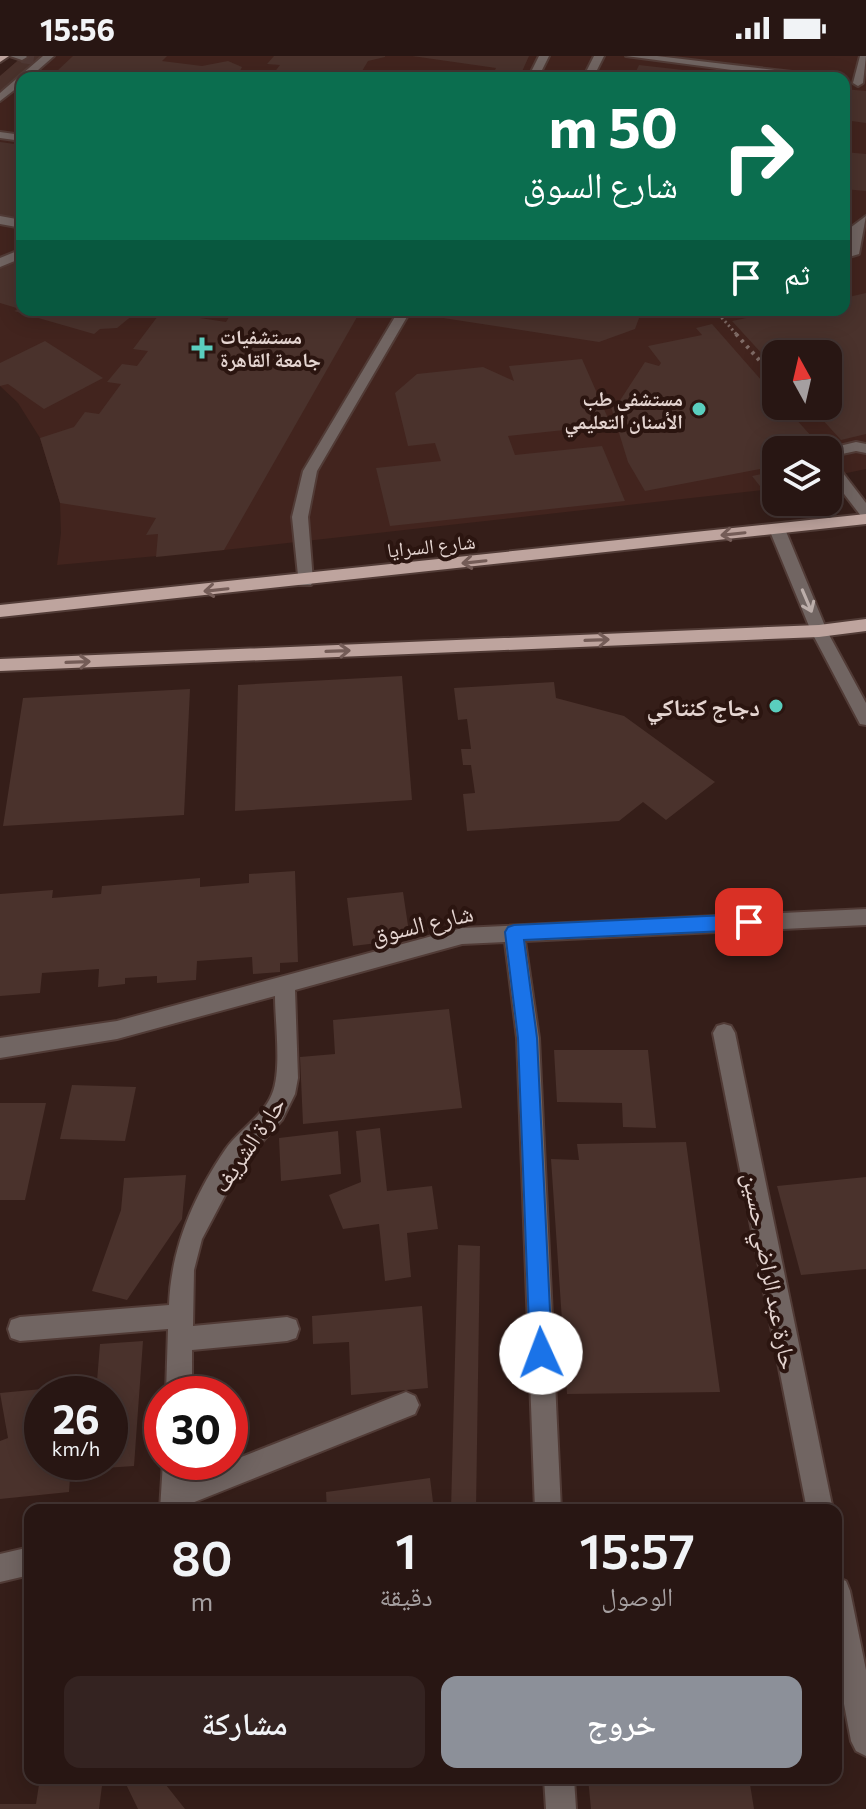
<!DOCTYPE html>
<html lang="ar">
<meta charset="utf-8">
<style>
body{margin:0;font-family:Commissioner,"Noto Naskh Arabic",sans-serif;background:#342321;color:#f1f3f6;direction:rtl;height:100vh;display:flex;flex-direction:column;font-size:30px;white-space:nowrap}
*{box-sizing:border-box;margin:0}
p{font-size:26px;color:#a59fa0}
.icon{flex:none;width:44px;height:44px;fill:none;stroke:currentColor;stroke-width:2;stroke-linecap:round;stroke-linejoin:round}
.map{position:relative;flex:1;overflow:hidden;direction:ltr}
.side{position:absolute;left:24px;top:1448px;width:818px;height:280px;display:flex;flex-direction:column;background:#281613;border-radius:16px;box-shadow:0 4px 20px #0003,0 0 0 2px #443533;direction:rtl}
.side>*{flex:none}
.top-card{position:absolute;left:16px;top:16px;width:834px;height:244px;border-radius:16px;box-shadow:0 4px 20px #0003,0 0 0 2px #443533;direction:rtl;background:#0b6e4f;color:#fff;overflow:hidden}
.needle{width:52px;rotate:352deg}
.fabs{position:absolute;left:762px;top:284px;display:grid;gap:16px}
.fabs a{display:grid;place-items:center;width:80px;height:80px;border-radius:16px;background:#281613;box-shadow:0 4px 20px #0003,0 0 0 2px #443533;font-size:40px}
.speed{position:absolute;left:24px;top:1320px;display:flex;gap:16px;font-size:40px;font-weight:700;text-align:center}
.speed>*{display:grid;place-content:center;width:104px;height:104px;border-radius:50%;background:#281613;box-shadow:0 4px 20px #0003,0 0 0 2px #443533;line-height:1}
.speed small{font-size:20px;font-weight:400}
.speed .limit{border:12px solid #d22;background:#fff;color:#111}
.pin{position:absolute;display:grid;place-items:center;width:68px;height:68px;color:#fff;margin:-34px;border-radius:16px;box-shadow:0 4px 12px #0006}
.me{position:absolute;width:88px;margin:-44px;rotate:358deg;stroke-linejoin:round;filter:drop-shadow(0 0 6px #0008)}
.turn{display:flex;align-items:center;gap:28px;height:168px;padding:0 40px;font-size:36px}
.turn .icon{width:104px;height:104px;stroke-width:2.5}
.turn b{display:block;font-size:56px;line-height:68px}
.then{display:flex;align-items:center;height:76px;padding:0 40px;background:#0003;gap:16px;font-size:30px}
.eta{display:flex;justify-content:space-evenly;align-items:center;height:136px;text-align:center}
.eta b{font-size:48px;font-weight:600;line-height:56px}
.cta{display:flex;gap:16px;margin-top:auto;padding:16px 40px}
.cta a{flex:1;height:92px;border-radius:16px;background:#8c9099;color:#fff;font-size:32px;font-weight:600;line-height:92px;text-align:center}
.cta a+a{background:#342321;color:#f1f3f6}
.status{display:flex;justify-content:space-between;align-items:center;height:56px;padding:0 40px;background:#281613;direction:ltr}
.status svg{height:22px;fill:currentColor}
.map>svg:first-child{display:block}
.built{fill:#42241e;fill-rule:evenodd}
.building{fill:#4a322c}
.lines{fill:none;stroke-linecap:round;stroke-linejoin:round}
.minor-tunnel{stroke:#4f3935;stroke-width:12;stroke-dasharray:12 6;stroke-linecap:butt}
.minor-casing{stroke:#513b36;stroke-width:4}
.major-casing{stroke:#513b36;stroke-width:4}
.path-far1{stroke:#806c67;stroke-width:3;stroke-dasharray:2 3;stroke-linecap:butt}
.path{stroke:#806c67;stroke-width:4;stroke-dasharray:3 5;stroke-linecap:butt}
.minor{fill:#716562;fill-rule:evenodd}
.major{fill:#bea49e;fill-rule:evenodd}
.oneway{stroke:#745c57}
.oneway2{stroke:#bcaeaa}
.route{fill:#1a73e8;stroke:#114b97;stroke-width:2}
.poi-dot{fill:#5acebe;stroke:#2b1510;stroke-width:3}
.labels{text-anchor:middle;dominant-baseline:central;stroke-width:8;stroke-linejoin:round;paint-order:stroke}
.far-poi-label{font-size:20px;font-weight:bold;fill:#e5d5d1;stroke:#2b1510;text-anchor:start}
.far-street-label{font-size:20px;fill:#e5d5d1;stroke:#2b1510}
.poi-label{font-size:24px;font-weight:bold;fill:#e5d5d1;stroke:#2b1510;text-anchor:end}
.street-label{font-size:24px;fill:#e5d5d1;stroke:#2b1510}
</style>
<div class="status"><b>15:56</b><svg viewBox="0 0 49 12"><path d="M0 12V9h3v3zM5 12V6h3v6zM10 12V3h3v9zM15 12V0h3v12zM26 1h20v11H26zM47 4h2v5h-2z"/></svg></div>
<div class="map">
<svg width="866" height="1753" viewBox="0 0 866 1753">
<rect width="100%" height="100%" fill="#351e19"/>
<path class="built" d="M 23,0 L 866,0 L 866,413 L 828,421 L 828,394 L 776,394 L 776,432 L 763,434 L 224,494 L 57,509 L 61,477 L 60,447 L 40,382 L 18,347 L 0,330 L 0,20 ZM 22,22 L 844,22 L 844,254 L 22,254 ZM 776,298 L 828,298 L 828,350 L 776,350 Z"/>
<g class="building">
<path d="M 23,0 L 45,0 L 0,40 L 0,20 Z"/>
<path d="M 73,0 L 167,0 L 162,5 L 202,10 L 228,5 L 242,11 L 240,15 L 246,22 L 138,22 L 91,16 L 85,21 L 56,16 Z"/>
<path d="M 274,0 L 385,0 L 385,1 L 368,5 L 362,15 L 371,22 L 316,22 L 311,18 L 312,15 L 303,14 L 296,22 L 270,22 L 280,9 L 267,8 Z"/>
<path d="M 412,0 L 529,0 L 520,20 L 494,16 L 496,12 Z"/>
<path d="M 639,9 L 736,20 L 735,22 L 633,22 Z"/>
<path d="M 844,33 L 866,35 L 866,67 L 844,64 Z"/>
<path d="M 0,86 L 22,89 L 22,162 L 0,159 Z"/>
<path d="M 844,96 L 866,98 L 866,135 L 844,133 Z"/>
<path d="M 8,205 L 22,210 L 22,254 L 90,254 L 117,262 L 128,254 L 139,254 L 117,272 L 100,273 L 94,278 L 14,255 L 20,253 L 0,247 L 0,213 Z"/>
<path d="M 866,237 L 866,378 L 841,384 L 810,350 L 828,350 L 828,298 L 776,298 L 776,313 L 732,265 L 785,254 L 844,254 L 844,242 Z"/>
<path d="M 219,254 L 361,254 L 224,494 L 156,501 L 158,478 L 146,479 L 156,462 L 60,447 L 40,382 L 74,371 L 85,356 L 99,358 L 121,328 L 107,326 L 122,308 L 137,310 L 148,295 L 133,293 L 161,256 L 226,266 L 231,258 Z"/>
<path d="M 447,254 L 642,254 L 635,273 L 599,286 L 443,262 Z"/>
<path d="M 712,268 L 776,341 L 776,350 L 784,350 L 823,393 L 776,394 L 776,410 L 645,435 L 628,406 L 611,351 L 622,351 L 619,346 L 645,306 L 659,310 L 661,307 L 648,290 L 702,279 L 696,272 Z"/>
<path d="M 45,285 L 103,322 L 44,353 L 8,328 L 0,330 L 0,307 Z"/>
<path d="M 582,303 L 611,369 L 508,380 L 515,399 L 602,390 L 625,445 L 390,470 L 376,412 L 441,405 L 435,387 L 408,390 L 395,337 L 417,318 L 483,311 L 514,325 L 509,310 Z"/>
<path d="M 776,415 L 776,432 L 763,434 L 752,420 Z"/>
<path d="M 402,620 L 412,744 L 235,755 L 238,629 Z"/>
<path d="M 554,626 L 556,642 L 624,660 L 715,726 L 666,764 L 643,746 L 619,765 L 467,775 L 463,738 L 475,737 L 471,709 L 463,709 L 461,693 L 471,693 L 467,663 L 458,664 L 454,632 Z"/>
<path d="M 190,633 L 184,759 L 3,770 L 23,642 Z"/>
<path d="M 295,815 L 298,906 L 280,907 L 280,916 L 253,918 L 252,901 L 197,905 L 196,924 L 157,927 L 157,920 L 125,922 L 125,928 L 98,931 L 99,913 L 42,917 L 40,937 L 0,940 L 0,838 L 53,834 L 52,842 L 101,838 L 102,830 L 200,822 L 200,831 L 249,827 L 249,818 Z"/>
<path d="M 403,836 L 410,883 L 353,890 L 347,842 Z"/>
<path d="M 449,953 L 462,1052 L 303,1068 L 300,1001 L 335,998 L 333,964 Z"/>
<path d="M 554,994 L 648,994 L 656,1072 L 623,1071 L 622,1047 L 557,1046 Z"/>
<path d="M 72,1029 L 136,1031 L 125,1085 L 60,1083 Z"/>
<path d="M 0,1047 L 46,1047 L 25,1144 L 0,1144 Z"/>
<path d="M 380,1072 L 387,1135 L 432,1130 L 438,1173 L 407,1177 L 411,1221 L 385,1225 L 379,1168 L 343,1173 L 329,1139 L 361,1126 L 356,1075 Z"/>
<path d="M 338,1075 L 341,1118 L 281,1125 L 279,1082 Z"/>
<path d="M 686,1086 L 720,1336 L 567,1338 L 551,1103 L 579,1104 L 577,1088 Z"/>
<path d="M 186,1119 L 182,1163 L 127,1244 L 92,1235 L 121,1154 L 124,1122 Z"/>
<path d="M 866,1121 L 866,1213 L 801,1219 L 777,1130 Z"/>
<path d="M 458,1189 L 480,1190 L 476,1454 L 451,1454 Z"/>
<path d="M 422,1250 L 428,1332 L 351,1339 L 349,1286 L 313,1288 L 312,1260 Z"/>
<path d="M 143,1285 L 134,1410 L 90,1413 L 90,1406 L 110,1406 L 110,1338 L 96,1338 L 100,1288 Z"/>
<path d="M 42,1333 L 39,1373 L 42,1372 L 42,1406 L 71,1406 L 69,1436 L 0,1443 L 0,1385 L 8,1382 L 0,1337 Z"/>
<path d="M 430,1422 L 434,1454 L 327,1454 L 326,1436 Z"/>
<path d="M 40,1722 L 103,1722 L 99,1753 L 0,1753 L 0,1748 L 36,1748 Z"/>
<path d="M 123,1722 L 169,1722 L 166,1729 L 185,1753 L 138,1753 Z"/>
<path d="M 588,1722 L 749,1722 L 754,1753 L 591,1753 Z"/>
</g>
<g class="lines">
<path class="minor-tunnel" d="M 22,1 L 41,4"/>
<defs>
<g id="minor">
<path d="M 10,0 L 26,0 L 27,1 L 22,4 Z"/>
<path d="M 43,0 L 54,0 L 29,22 L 22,22 L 22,28 L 0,45 L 0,37 Z"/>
<path d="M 539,0 L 549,0 L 538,22 L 528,22 Z"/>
<path d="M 594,0 L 604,0 L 593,22 L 583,22 Z"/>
<path d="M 626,0 L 657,0 L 818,19 L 823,22 L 792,22 Z"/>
<path d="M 860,0 L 866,0 L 863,27 L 858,30 L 853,27 Z"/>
<path d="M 0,76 L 22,79 L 22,85 L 0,82 Z"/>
<path d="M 0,160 L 22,164 L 22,172 L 0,168 Z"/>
<path d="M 866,160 L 859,198 L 849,201 L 850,172 Z"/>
<path d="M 22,193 L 22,202 L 0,211 L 0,202 Z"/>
<path d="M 399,254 L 411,254 L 317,415 L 308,461 L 313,525 L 311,529 L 299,529 L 292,461 L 303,415 Z"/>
<path d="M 856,386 L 866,388 L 866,397 L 856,395 L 828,401 L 828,394 L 823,394 Z"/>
<path d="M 828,402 L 833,404 L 866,447 L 866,462 L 861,460 L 828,417 Z"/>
<path d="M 777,468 L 785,473 L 827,575 L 866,647 L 866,669 L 860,668 L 811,575 L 769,473 Z"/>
<path d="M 866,853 L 866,869 L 525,885 L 539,982 L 561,1454 L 535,1454 L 517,982 L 505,886 L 462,888 L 295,934 L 298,1022 L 295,1038 L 282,1064 L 241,1109 L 202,1183 L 194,1214 L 193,1270 L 287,1261 L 296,1264 L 299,1273 L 296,1282 L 287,1285 L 192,1294 L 192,1338 L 166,1338 L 168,1273 L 20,1285 L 11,1282 L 8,1273 L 11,1264 L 20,1261 L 169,1249 C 171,1193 193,1141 225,1094 C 238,1074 263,1061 272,1038 C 282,1014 275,967 275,940 L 117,983 L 0,1002 L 0,982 L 117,965 L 462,872 Z"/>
<path d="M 724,968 L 731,970 L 735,977 L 833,1454 L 807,1454 L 713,977 L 717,970 Z"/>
<path d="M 406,1336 L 415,1340 L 419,1349 L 415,1358 L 187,1449 L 186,1454 L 160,1454 L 163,1406 L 189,1406 L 188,1422 Z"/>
<path d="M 30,1491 L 30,1519 L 0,1526 L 0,1498 Z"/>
<path d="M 836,1521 L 846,1525 L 850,1535 L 866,1614 L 866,1700 L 856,1695 L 851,1685 L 836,1606 Z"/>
<path d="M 544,1722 L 574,1722 L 576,1753 L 546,1753 Z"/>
</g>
<g id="major">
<path d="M 0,0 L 9,0 L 0,6 Z"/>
<path d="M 866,458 L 866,468 L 0,561 L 0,549 Z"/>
<path d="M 866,563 L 866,575 L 819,581 L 0,615 L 0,603 L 819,569 Z"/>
</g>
</defs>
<use href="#minor" class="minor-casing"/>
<use href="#major" class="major-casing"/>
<path class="path-far1" d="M 715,254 L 738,280"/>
<g class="path">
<path d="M 736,278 L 776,323"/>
<path d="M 800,350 L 814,367"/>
</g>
<use href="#minor" class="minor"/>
<use href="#major" class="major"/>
</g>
<defs><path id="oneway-shaft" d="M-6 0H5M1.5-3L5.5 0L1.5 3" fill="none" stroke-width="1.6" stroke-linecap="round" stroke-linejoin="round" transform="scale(2)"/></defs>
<g class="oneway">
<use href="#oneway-shaft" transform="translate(733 478) rotate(174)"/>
<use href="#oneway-shaft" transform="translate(474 506) rotate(174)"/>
<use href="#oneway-shaft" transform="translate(216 534) rotate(174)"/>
<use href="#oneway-shaft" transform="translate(597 584) rotate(-2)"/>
<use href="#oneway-shaft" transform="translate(338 595) rotate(-2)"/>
<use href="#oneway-shaft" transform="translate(78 606) rotate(-2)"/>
</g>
<use class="oneway2" href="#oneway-shaft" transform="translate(807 545) rotate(67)"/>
<path class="route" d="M 749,858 L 758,866 L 749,874 L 524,884 L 537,982 L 552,1297 L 549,1305 L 541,1308 L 533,1305 L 530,1297 L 518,982 L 505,876 L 508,871 L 514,869 Z"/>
<g class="poi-dot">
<path d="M198 280h8v8h8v8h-8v8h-8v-8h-8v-8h8z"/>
<circle cx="699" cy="353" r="8"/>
<circle cx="776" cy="650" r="8"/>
</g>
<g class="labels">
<g class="far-poi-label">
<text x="220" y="280">مستشفيات<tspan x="220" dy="23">جامعة القاهرة</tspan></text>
<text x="683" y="342" text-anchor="end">مستشفى طب<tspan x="683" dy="23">الأسنان التعليمي</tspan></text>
</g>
<g class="far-street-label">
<text transform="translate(431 489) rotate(-6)">شارع السرايا</text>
</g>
<g class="poi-label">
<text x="760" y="650">دجاج كنتاكي</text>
</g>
<g class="street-label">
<text transform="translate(422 867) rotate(-13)">شارع السوق</text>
<text transform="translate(248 1088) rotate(-56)">حارة الشريف</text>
<text transform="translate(771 1215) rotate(79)">حارة عبد الراضي حسين</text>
</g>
</g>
</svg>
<div class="fabs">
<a><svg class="needle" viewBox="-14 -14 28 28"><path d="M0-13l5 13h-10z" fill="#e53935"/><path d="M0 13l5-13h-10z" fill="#a59fa0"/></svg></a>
<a><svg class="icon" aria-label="layers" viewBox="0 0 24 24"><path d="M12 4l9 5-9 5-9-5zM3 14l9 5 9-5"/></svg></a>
</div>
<div class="speed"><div>26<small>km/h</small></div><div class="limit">30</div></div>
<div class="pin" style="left:749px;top:866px;background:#d93025"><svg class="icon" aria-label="arrive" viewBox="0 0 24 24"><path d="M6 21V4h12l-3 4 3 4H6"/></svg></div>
<svg class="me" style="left:541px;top:1297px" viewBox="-20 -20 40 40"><circle r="19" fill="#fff"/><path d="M0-13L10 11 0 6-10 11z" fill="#1a73e8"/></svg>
<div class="top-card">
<div class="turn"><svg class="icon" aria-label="right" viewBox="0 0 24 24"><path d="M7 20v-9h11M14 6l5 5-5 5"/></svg><div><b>50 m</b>شارع السوق</div></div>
<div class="then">ثم<svg class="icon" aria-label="arrive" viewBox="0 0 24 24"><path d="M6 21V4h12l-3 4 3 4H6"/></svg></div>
</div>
<section class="side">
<div class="eta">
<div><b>15:57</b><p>الوصول</p></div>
<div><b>1</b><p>دقيقة</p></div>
<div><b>80</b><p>m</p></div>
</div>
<div class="cta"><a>خروج</a><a>مشاركة</a></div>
</section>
</div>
